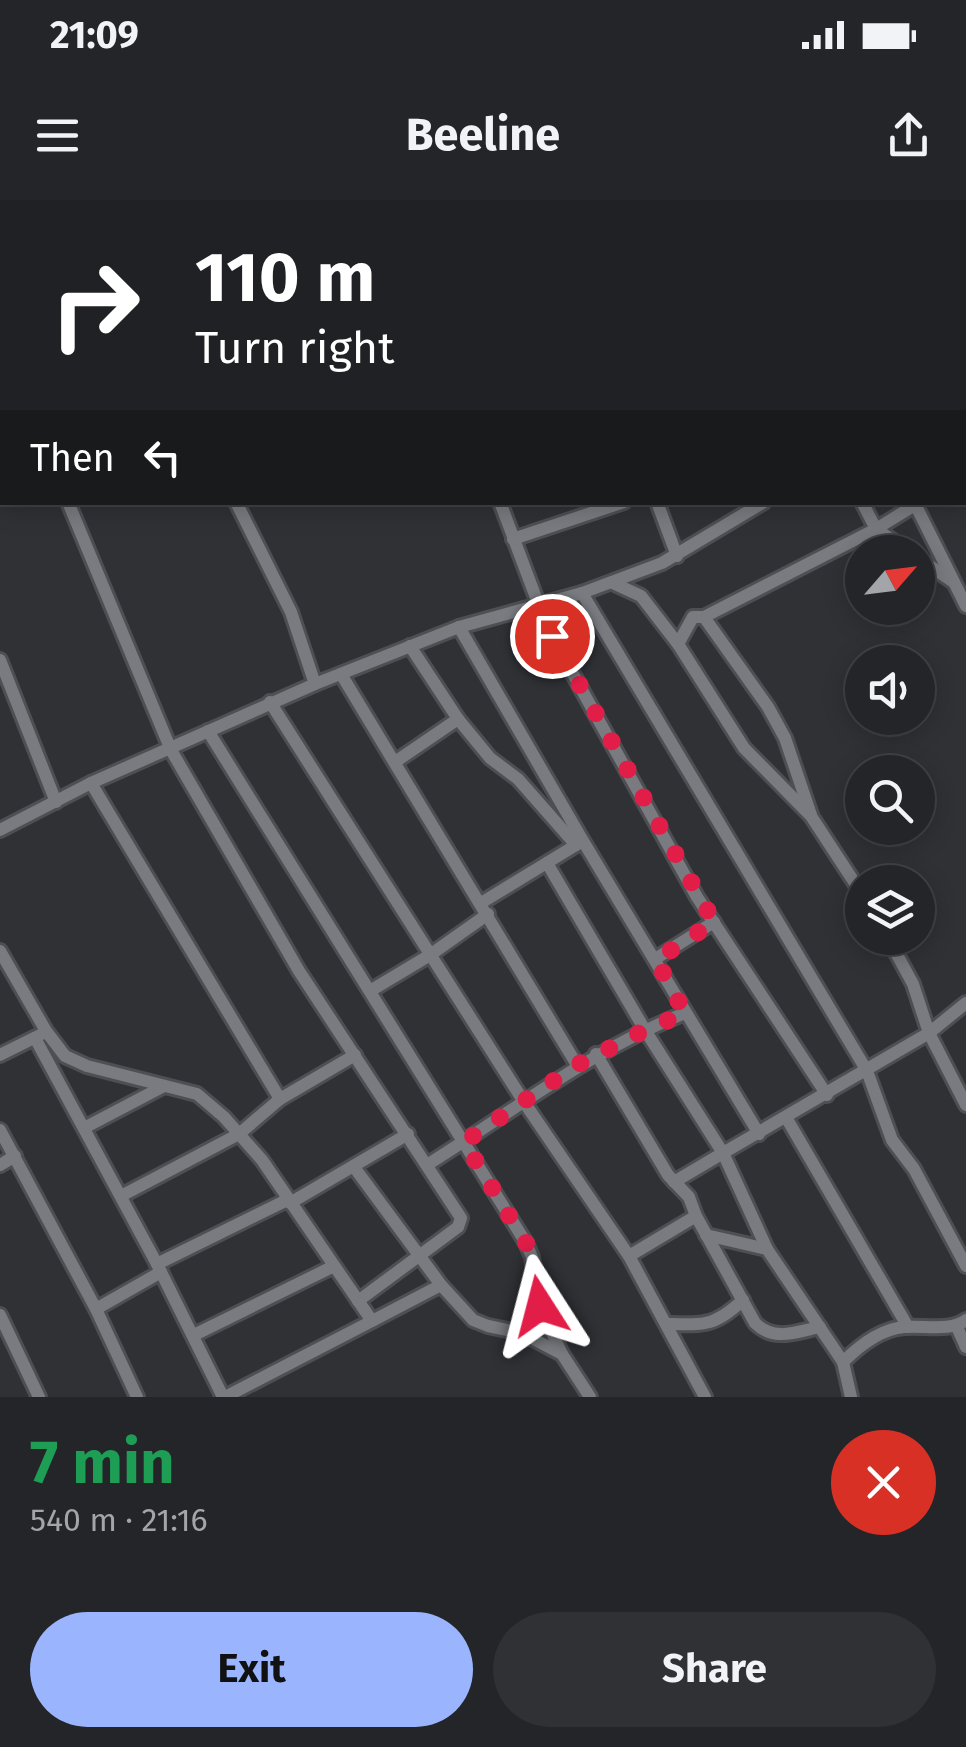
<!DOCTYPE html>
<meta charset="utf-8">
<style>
body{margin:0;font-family:"Fira Sans",sans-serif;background:#2f3134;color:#f1f3f6;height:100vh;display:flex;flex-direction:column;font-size:38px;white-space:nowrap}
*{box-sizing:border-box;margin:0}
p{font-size:32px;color:#a3a5a8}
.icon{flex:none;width:55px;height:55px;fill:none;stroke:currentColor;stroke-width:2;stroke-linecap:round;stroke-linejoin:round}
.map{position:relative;height:1197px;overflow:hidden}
.drawer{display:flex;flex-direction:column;background:#232528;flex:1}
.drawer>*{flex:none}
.hud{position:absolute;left:0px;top:0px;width:968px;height:305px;box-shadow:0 5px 25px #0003,0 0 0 2px #404245;background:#202124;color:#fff;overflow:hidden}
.needle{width:65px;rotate:62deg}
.fabs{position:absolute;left:845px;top:335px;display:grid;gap:20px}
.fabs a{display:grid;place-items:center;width:90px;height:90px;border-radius:50%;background:#232528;box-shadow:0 5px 25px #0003,0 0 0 2px #404245;font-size:50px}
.pin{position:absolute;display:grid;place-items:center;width:85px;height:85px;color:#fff;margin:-42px;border:5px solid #fff;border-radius:50%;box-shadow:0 2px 10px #0007}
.me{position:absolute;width:110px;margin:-55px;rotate:351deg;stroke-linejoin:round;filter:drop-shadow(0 0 8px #0008)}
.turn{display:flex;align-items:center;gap:35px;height:210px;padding:0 30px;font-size:45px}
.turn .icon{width:130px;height:130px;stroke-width:2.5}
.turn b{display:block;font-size:70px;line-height:85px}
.then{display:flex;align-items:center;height:95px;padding:0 30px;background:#0003;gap:20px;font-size:38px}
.round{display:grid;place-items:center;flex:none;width:105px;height:105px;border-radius:52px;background:#2f3134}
.overview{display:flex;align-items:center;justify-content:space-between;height:170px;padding:0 30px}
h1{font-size:60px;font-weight:700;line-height:75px;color:#1e9e55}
.button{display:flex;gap:20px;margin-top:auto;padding:20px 30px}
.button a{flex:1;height:115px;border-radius:60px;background:#9ab5fd;color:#111;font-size:40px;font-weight:700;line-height:115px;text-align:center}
.button a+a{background:#2f3134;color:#f1f3f6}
.status{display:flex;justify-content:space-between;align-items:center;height:70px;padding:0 50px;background:#232528;direction:ltr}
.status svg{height:28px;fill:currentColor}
header{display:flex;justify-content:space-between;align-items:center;height:130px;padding:0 30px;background:#232528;font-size:45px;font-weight:700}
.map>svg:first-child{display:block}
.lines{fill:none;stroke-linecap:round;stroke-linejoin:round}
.minor-casing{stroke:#4e4f53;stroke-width:18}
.minor{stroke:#797b80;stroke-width:12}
.route{stroke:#e11d48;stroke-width:18;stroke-dasharray:0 32.4}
</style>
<div class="status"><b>21:09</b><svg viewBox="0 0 49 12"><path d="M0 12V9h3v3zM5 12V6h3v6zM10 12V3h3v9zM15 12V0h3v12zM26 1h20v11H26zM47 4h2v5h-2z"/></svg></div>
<header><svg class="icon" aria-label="menu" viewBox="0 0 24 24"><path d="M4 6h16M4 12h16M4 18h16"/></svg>Beeline<svg class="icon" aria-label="share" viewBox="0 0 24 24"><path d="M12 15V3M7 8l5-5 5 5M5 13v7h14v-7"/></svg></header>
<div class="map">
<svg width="966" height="1197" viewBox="0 0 966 1197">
<rect width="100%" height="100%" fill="#2f3135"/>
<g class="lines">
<defs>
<g id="minor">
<path d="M 76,0 L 77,2"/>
<path d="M 142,0 L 144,2"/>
<path d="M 259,0 L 260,2"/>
<path d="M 345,0 L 345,2"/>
<path d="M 436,0 L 437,2"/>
<path d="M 513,0 L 514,2"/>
<path d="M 582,0 L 583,2"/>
<path d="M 779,0 L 779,2"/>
<path d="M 954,0 L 956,2"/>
<path d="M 603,2 L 612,0"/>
<path d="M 965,22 L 966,24"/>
<path d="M 965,88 L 966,88"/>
<path d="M 0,196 L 2,196"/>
<path d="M 68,302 L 171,550 L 299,771 L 461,1018 L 458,1027 L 358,1101"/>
<path d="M 236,302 L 291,412 L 315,484"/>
<path d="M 500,302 L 538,403"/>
<path d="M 657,302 L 677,356"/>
<path d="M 862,302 L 876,329 L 909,352"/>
<path d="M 914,302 L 966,406"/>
<path d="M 513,339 L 624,302"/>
<path d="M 918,358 L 952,381"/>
<path d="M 613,383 L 641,396 L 678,444 L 744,548 L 811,616 L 862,694"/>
<path d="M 582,393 L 867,871 L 892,940 L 914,969 L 966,1066"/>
<path d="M 534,404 L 697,697 L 827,895"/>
<path d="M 704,417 L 768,507 L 785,538 L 811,615"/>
<path d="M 459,427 L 583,641 L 759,934"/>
<path d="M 678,444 L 693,417 L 704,417 L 876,329 L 915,305"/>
<path d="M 410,446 L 458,519 L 490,558 L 518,579 L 576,645"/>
<path d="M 0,460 L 56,602"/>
<path d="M 341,474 L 577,865"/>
<path d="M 270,502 L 524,902 L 629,1056 L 705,1197"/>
<path d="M 208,531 L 526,1043 L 532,1057 L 539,1105 L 562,1154"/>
<path d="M 395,562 L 458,519"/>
<path d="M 91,583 L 280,899"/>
<path d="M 0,630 L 91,583 L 315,484 L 459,427 L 582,393 L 662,363 L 764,302"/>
<path d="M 547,663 L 645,830 L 723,953 L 674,982"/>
<path d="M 481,703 L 581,642"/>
<path d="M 888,738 L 913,784 L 929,833 L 966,905"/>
<path d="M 0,751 L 46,831 L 65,856 L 87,866 L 197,894 L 224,917 L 262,960 L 372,1121 L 441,1085 L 473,1120 L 488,1126 L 522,1133 L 562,1154 L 590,1197"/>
<path d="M 655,759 L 714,722"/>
<path d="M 370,791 L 430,755 L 488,714"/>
<path d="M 35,838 L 157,1064 L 223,1197"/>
<path d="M 596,854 L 668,975 L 689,997 L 696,1016 L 755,1123 C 774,1142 796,1132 820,1127"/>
<path d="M 0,855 L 40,835"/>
<path d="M 787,919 L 908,1127"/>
<path d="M 84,928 L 164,886"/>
<path d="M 0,930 L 96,1109 L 137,1197"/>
<path d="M 0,965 L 15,956"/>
<path d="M 427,965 C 515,910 588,852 685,813"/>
<path d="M 354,967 L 441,1085"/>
<path d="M 121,996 L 239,934 L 280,899 L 355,855"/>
<path d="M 290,1003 L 408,934"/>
<path d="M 706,1035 L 767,1049"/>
<path d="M 629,1056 L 696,1016"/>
<path d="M 157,1064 L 287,1000"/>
<path d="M 96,1109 L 161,1072"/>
<path d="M 0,1115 L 39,1197"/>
<path d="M 668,1124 C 705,1125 715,1126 743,1100"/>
<path d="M 957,1127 L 966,1147"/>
<path d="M 194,1135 L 334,1066"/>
<path d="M 843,1162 L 767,1049 L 723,953 L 929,833 L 966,803"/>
<path d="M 225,1197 L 372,1121"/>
<path d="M 851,1197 L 843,1162 C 859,1146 881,1129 904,1127 C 924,1125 950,1132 966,1120"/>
</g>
</defs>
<use href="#minor" class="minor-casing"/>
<use href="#minor" class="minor"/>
</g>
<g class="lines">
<path class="route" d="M 540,1106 L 532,1057 L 526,1043 L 464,942 L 577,865 L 645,830 L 685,813 L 656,760 L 714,722 L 552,436"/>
</g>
</svg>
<div class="fabs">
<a><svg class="needle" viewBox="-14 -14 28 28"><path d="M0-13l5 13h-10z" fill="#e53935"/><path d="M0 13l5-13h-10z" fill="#a3a5a8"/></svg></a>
<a><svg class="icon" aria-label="sound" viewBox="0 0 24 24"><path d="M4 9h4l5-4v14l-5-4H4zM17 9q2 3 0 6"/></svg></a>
<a><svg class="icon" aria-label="search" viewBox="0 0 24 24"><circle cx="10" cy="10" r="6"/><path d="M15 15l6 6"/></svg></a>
<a><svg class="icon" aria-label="layers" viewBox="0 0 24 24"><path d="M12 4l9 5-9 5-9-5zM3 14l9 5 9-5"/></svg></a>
</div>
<div class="pin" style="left:552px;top:436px;background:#d93025"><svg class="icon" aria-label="arrive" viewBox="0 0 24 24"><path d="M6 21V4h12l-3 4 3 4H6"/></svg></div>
<svg class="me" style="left:540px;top:1106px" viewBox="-20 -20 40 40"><path d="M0-17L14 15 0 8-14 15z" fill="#e11d48" stroke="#fff" stroke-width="4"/></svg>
<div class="hud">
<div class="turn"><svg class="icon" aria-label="right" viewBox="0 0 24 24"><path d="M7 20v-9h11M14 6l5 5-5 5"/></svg><div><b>110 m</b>Turn right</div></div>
<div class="then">Then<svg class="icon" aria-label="left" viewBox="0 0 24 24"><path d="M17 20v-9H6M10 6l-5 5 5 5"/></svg></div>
</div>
</div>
<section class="drawer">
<div class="overview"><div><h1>7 min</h1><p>540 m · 21:16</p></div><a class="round" style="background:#d93025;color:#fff"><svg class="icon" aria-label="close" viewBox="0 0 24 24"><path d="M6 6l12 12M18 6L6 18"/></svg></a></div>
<div class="button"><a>Exit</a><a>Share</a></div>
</section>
